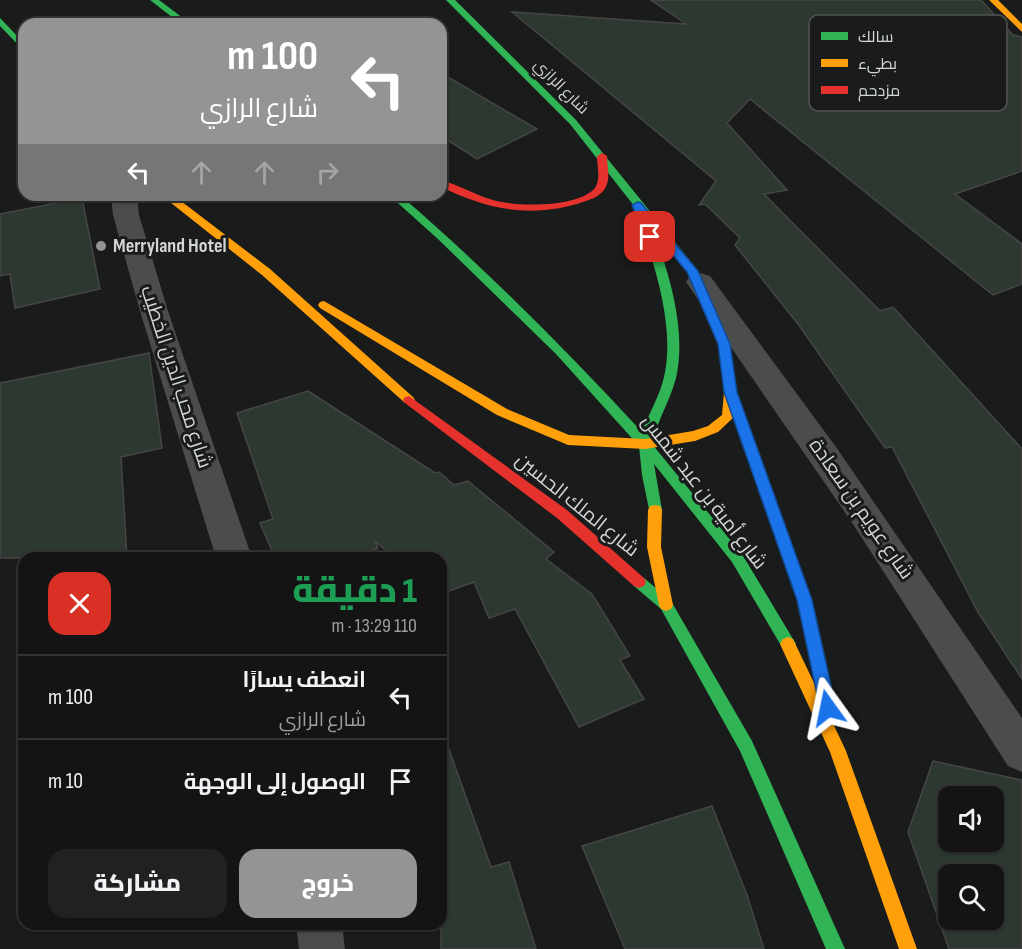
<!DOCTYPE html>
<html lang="ar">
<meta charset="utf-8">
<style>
body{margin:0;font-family:"Sofia Sans Condensed",Cairo,sans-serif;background:#212122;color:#f1f3f6;direction:rtl;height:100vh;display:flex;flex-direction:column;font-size:22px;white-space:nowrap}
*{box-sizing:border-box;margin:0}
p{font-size:20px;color:#9d9ea0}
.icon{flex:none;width:33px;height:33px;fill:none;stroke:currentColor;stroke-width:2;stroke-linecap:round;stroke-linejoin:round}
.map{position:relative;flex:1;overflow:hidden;direction:ltr}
.panel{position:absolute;left:18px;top:552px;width:429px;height:378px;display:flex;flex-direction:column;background:#141414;border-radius:18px;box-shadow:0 2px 4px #0004,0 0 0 2px #333334;direction:rtl}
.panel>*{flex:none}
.guide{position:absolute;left:18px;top:18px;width:429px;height:183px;border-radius:18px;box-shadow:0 2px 4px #0004,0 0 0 2px #333334;direction:rtl;background:#929594;color:#fff;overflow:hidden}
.tools{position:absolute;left:938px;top:786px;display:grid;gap:12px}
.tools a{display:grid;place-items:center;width:66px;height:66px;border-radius:12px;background:#141414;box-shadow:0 2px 4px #0004,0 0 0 2px #333334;font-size:30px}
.pin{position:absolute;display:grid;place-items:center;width:51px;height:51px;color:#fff;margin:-26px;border-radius:12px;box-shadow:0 3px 9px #0006}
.me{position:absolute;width:66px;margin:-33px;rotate:348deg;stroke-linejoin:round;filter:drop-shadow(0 0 4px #0008)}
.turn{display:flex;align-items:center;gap:21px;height:126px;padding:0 30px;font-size:27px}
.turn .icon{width:78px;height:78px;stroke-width:2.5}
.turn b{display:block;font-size:42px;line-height:51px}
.lanes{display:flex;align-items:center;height:57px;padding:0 30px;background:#0003;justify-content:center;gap:30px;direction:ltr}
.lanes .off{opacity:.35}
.round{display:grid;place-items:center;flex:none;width:63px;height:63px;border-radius:18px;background:#212122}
.overview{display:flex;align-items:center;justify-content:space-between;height:102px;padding:0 30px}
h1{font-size:36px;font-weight:800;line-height:45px;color:#1e9e55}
.button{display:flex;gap:12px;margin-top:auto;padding:12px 30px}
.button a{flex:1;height:69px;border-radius:18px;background:#929594;color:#fff;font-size:24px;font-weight:800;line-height:69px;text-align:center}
.button a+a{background:#212122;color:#f1f3f6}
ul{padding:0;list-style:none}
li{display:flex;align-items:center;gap:18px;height:84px;padding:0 30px;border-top:2px solid #333334}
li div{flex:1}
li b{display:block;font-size:22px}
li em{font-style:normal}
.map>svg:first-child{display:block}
.building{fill:#2d3830;stroke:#454645;stroke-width:1.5;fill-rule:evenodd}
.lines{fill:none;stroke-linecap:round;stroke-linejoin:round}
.street{fill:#4b4c4c;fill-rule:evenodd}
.fast{fill:#30b455;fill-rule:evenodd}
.slow{fill:#ff9f0a;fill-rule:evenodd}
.jam{fill:#e5322d;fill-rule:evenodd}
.route{fill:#1a73e8;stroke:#114b97;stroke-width:1.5}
.poi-dot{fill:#929594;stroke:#191c1b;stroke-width:2}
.labels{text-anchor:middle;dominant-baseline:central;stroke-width:6;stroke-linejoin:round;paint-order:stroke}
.far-street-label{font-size:16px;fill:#d3d6d5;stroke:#191c1b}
.poi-label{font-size:20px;font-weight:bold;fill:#d3d6d5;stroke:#191c1b;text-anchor:start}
.street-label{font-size:20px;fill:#d3d6d5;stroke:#191c1b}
.key{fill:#191c1b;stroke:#515453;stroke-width:1.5}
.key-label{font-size:16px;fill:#d3d6d5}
</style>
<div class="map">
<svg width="1022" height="949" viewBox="0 0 1022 949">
<rect width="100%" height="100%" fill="#1a1b1b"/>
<g class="building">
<path d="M 651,0 L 981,0 L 1013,35 L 1022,37 L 1022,171 L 955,194 L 1022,244 L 1022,284 L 993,295 L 750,99 L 727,123 L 787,190 L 764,194 L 880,311 L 893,307 L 1022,449 L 1022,679 L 978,612 L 892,447 L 885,448 L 798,324 L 735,245 L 740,238 L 705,204 L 699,205 L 716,181 L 512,12 L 686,24 Z"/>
<path d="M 441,73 L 537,129 L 477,159 L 441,136 Z"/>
<path d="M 82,198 L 100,289 L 15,308 L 10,274 L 0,276 L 0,214 Z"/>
<path d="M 149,353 L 162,448 L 121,457 L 127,558 L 0,558 L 0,383 Z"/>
<path d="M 308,391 L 435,473 L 439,472 L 454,485 L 468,481 L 554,552 L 546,559 L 592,594 L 630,656 L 620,660 L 644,699 L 579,727 L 515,609 L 489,618 L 474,582 L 441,594 L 441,558 L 394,558 L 375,541 L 378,548 L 352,558 L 275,558 L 260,523 L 273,519 L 237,413 Z"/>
<path d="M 446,741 L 491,867 L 509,862 L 536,949 L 441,949 L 441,742 Z"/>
<path d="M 933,761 L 1022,780 L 1022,949 L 949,949 L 908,832 ZM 948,796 L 993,796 L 993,842 L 948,842 ZM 948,874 L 993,874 L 993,920 L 948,920 Z"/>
<path d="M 712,806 L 747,895 L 764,949 L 625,949 L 582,846 Z"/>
</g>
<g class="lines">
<g class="street">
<path d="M 111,195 L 137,195 L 139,215 L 168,311 L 252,558 L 216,558 L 140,311 L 113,215 Z"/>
<path d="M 700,273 L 710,276 L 836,447 L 1022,718 L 1022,772 L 1008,766 L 853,524 L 686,282 L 690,276 Z"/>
<path d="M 296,924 L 342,924 L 345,949 L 299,949 Z"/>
</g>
<g class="fast">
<path d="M 150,0 L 159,0 L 191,24 L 181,24 Z"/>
<path d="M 446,0 L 455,0 L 576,120 L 696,268 L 730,344 L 736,392 L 756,444 L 749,449 L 742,444 L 724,392 L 718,344 L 687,272 L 652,228 C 669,272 687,330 676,378 C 670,401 657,421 652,444 L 742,554 L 796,644 L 793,649 L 788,651 L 783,649 L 732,562 L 654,464 L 662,510 L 660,514 L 650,514 L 642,475 L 639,446 L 556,354 L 439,240 L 389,195 L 400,195 C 486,269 565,349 642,432 C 648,415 658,399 663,381 C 676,334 657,271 641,227 L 642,225 L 649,225 L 570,124 Z"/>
<path d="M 0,18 L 24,43 L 24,51 L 0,26 Z"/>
<path d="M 639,576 L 644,578 L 671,601 L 752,741 L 845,949 L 826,949 L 740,751 L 661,609 L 634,586 L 632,582 L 634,578 Z"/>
</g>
<g class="slow">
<path d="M 989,0 L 998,0 L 1022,24 L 1022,32 Z"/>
<path d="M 161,195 L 173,195 L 270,269 L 413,397 L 415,400 L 413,403 L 405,403 L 262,275 Z"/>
<path d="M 324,301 L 507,409 L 569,435 L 645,439 L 693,431 L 708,426 L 722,415 L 724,392 L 730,388 L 736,392 L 734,417 L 718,432 L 695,441 L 645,449 L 568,445 L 497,415 L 320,308 L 318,305 L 320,302 Z"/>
<path d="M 749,439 L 756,444 L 812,600 L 832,690 L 830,695 L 820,696 L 846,751 L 917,949 L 899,949 L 830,752 L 780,644 L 783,639 L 788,637 L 793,639 L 815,685 L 798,600 L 742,444 Z"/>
<path d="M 655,505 L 660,506 L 662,510 L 661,547 L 673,605 L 671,609 L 666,611 L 661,609 L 659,605 L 647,547 L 648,510 L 650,506 Z"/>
</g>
<g class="jam">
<path d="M 602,153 L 607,156 C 607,165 610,175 607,184 C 603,197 589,200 577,204 C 527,218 487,209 441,187 L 441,180 C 459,185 475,195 493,200 C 516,207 578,208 595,188 C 601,179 597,166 597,156 Z"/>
<path d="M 409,396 L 567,510 L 644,578 L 646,582 L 644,586 L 639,588 L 634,586 L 557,518 L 405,403 L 403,400 L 405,397 Z"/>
</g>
</g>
<path class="route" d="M 638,202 L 641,203 L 698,271 L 730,344 L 737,392 L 812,600 L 836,708 L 834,713 L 828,715 L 823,713 L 820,708 L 797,600 L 724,392 L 718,344 L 687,272 L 654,232 L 654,240 L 650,241 L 645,237 L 632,205 Z"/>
<circle class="poi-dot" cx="101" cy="246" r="6"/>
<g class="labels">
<g class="far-street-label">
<text transform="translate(561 87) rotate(45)">شارع الرازي</text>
</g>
<g class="poi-label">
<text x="113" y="246">Merryland Hotel</text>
</g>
<g class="street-label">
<text transform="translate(176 377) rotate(72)">شارع محب الدين الخطيب</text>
<text transform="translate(704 492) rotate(52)">شارع أمية بن عبد شمس</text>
<text transform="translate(577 505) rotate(39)">شارع الملك الحسين</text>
<text transform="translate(861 509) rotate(55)">شارع عويم بن سعادة</text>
</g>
</g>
<rect x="809" y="15" width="198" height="96" rx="9" class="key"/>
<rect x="821" y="32" width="27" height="8" fill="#30b455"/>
<rect x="821" y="59" width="27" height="8" fill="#ff9f0a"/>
<rect x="821" y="86" width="27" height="8" fill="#e5322d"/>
<g class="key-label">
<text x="858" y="42">سالك</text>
<text x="858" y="69">بطيء</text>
<text x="858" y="96">مزدحم</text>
</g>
</svg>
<div class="tools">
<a><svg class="icon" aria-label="sound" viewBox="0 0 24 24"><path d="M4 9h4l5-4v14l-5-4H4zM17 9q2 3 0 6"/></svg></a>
<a><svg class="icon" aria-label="search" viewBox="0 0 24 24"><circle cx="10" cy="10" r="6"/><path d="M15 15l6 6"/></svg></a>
</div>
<div class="pin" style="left:650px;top:237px;background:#d93025"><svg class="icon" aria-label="arrive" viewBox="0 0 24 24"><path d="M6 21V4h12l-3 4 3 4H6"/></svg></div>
<svg class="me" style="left:828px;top:708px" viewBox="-20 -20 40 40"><path d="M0-17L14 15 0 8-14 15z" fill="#1a73e8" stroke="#fff" stroke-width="4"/></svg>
<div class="guide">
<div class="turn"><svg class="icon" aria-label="left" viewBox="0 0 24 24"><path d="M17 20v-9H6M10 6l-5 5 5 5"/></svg><div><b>100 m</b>شارع الرازي</div></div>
<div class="lanes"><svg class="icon" aria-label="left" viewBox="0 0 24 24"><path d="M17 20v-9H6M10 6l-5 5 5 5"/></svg><svg class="icon off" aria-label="ahead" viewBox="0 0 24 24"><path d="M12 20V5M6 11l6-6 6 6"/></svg><svg class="icon off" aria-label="ahead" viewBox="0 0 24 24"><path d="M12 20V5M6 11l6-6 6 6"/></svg><svg class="icon off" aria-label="right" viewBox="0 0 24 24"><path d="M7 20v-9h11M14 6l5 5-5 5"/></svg></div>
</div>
<section class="panel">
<div class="overview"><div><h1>1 دقيقة</h1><p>110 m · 13:29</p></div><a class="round" style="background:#d93025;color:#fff"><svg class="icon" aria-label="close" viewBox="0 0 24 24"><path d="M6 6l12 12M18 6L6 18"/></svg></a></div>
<ul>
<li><svg class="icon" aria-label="left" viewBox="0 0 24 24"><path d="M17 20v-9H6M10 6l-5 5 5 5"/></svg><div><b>انعطف يسارًا</b><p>شارع الرازي</p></div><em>100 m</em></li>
<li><svg class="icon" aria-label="arrive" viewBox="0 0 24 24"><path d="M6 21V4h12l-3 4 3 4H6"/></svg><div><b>الوصول إلى الوجهة</b></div><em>10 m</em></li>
</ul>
<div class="button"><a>خروج</a><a>مشاركة</a></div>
</section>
</div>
